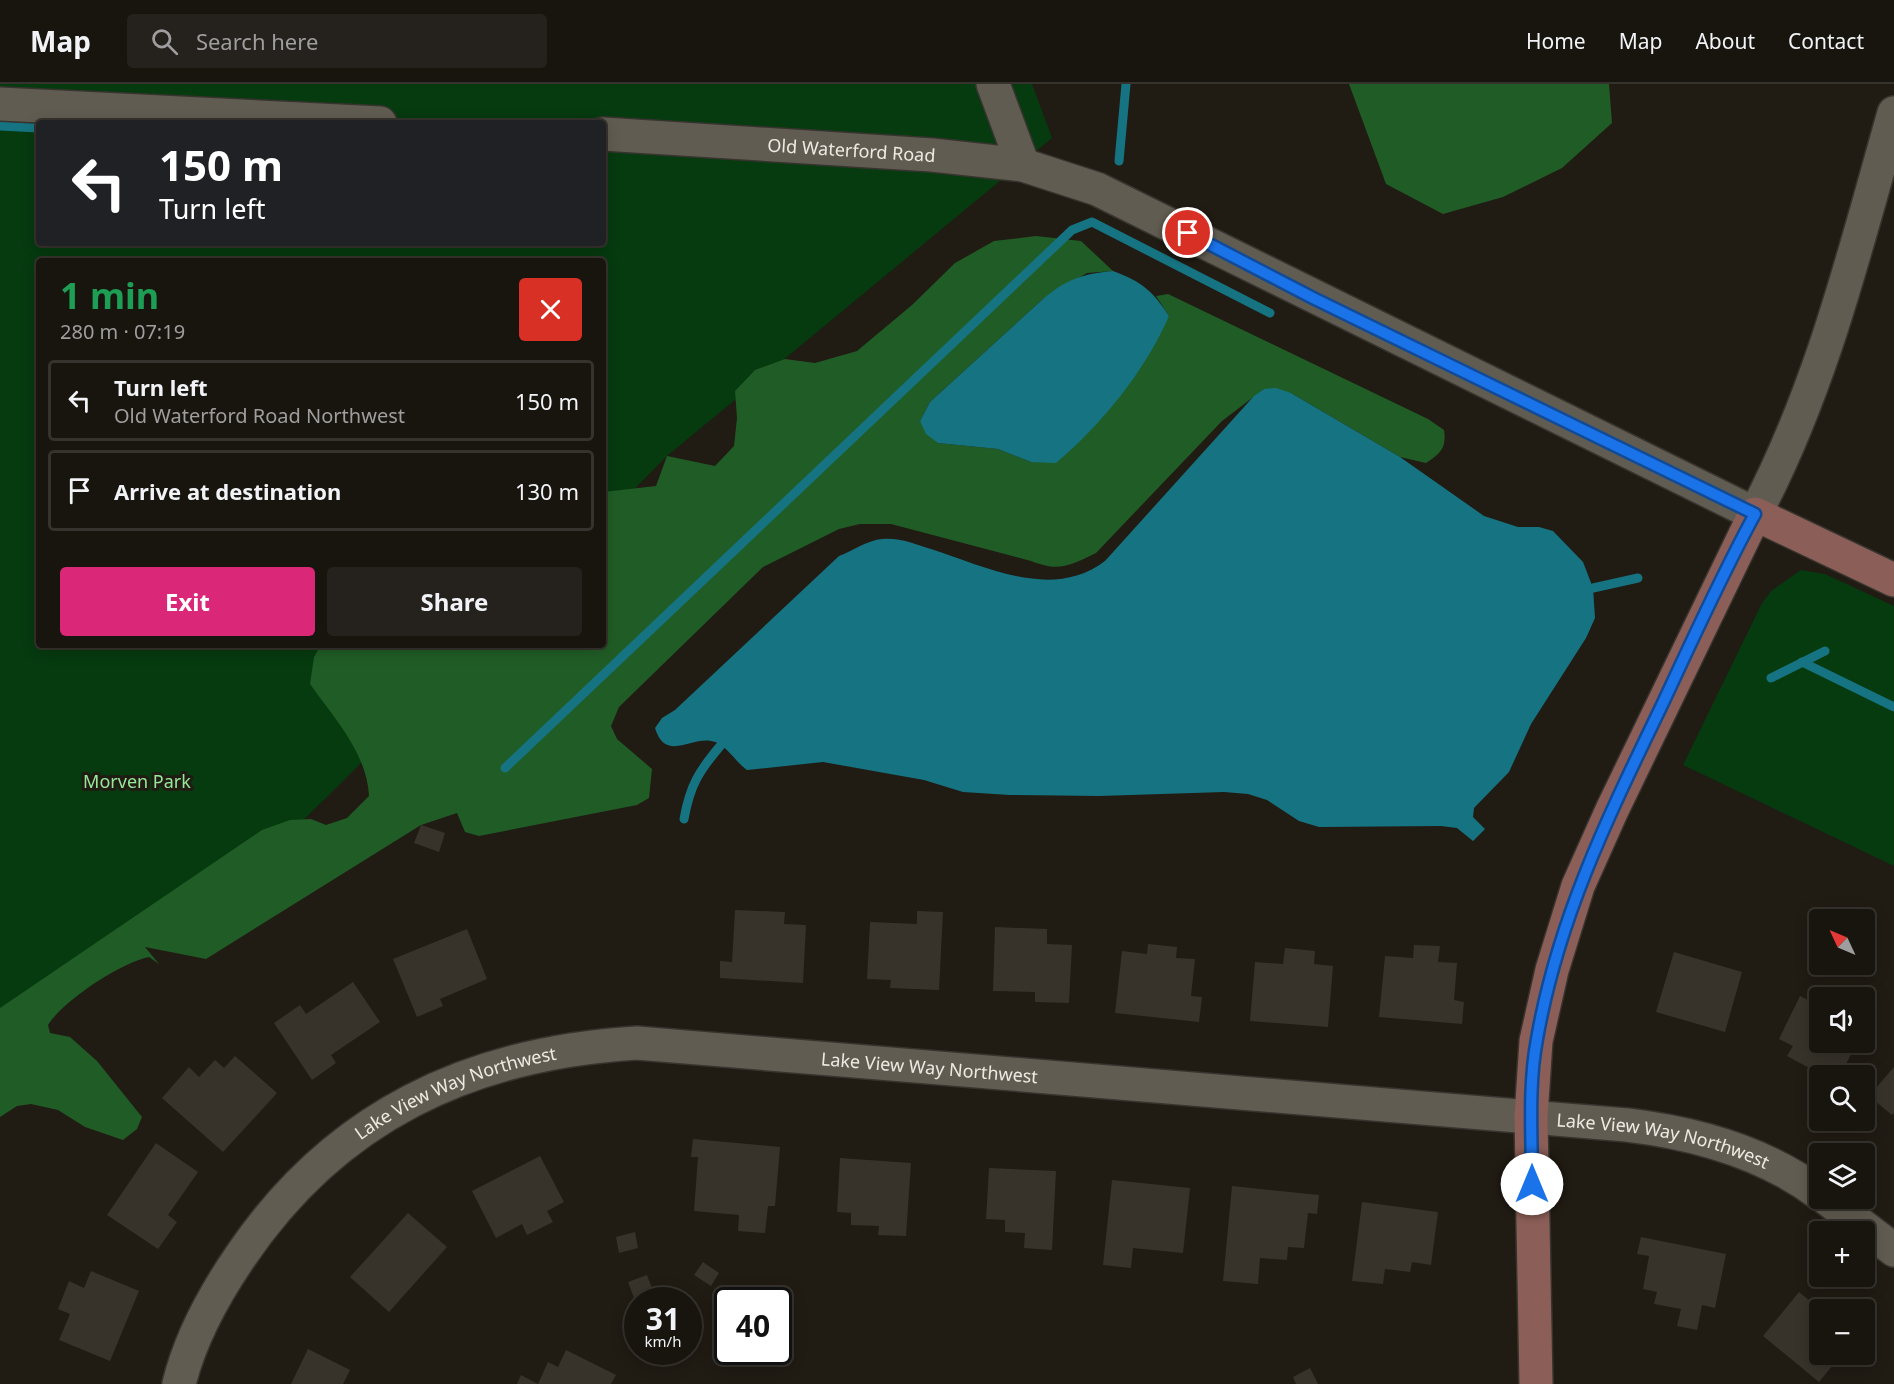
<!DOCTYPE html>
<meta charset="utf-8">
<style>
body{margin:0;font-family:"Noto Sans",sans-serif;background:#25211c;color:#f1f3f6;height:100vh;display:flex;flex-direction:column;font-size:22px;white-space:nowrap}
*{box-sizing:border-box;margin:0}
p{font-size:20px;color:#9f9e9e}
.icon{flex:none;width:33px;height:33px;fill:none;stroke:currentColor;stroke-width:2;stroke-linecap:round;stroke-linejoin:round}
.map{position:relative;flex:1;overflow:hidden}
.side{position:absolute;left:36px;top:174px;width:570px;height:390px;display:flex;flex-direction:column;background:#18140e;border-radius:6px;box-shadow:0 3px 15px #0003,0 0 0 2px #36332e}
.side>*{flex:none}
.top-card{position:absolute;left:36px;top:36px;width:570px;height:126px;border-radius:6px;box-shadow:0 3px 15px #0003,0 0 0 2px #36332e;background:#202124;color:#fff;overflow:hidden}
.needle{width:39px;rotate:314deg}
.buttons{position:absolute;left:1809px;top:825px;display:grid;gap:12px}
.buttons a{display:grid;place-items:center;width:66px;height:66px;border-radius:6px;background:#18140e;box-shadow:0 3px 15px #0003,0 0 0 2px #36332e;font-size:30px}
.speed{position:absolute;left:624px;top:1203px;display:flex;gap:12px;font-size:30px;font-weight:700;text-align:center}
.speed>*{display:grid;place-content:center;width:78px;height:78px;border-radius:50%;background:#18140e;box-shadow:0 3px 15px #0003,0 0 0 2px #36332e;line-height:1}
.speed small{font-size:15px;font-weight:400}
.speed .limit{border:3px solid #111;border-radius:9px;background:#fff;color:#111}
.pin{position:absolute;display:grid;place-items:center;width:51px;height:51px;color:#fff;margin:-26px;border:3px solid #fff;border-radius:50%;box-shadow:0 2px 6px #0007}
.me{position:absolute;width:66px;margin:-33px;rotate:0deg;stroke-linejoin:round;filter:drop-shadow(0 0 4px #0008)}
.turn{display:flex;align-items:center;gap:21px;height:126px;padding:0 24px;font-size:27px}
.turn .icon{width:78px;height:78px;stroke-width:2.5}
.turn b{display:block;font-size:42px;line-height:51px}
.round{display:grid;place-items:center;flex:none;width:63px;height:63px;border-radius:6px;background:#25211c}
.head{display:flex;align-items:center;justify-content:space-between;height:102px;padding:0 24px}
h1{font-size:36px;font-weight:700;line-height:45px;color:#1e9e55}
.cta{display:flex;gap:12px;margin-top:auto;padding:12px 24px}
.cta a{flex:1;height:69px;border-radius:6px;background:#db2777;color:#fff;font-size:24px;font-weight:700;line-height:69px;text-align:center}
.cta a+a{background:#25211c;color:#f1f3f6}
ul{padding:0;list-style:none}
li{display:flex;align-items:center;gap:18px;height:81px;margin:0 12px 9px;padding:0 12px;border:3px solid #36332e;border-radius:6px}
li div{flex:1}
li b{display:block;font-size:22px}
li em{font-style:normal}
header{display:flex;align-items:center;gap:36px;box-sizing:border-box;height:84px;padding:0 30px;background:#18140e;border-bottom:2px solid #36332e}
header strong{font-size:28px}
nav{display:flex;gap:33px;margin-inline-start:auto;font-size:21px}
.search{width:420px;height:54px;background:#25211c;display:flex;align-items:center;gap:15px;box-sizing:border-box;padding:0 21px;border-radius:6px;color:#9f9e9e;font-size:22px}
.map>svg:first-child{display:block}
.green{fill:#063a0f;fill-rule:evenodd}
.forest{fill:#205c26}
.water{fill:#167482}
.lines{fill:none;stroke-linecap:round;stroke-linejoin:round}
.stream{stroke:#167482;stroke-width:9}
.building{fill:#38332a}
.street-casing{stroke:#37342f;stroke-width:36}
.secondary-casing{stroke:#37342f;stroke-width:36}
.street{stroke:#615c51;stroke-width:33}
.secondary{stroke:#8b5e57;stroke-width:33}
.route-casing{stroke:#114b97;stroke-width:15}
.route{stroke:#1a73e8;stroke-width:10}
.labels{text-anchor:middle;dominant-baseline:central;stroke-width:6;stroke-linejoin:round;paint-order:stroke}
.street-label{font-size:18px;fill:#edeae4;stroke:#201b13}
.park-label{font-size:18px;fill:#96e899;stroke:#201b13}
</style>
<header>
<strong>Map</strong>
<div class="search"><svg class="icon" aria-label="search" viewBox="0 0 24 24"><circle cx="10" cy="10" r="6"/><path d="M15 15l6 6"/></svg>Search here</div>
<nav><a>Home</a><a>Map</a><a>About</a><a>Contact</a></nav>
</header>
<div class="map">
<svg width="1894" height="1300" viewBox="0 0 1894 1300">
<rect width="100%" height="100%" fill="#201b13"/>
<g class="green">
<path d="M 0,0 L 1032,0 L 1052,54 L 667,372 L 603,437 L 603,177 L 39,177 L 39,561 L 481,561 L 268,771 L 0,969 ZM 39,39 L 603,39 L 603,159 L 39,159 Z"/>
<path d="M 1801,486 L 1825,490 L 1894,522 L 1894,782 L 1683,681 L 1762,519 L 1771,507 Z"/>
</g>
<g class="forest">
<path d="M 1349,0 L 1609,0 L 1612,39 L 1562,84 L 1503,113 L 1443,130 L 1386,100 Z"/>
<path d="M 1036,152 L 1081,157 L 1113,187 L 1087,189 L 1043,215 L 930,318 L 920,337 L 938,359 L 998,365 L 1031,378 L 1169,232 L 1156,212 L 1168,210 L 1428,335 L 1444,346 C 1447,364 1440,370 1426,379 L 1400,373 L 1291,309 L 1264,305 L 1222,337 L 1096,469 C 1069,482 1059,488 1031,477 L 891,440 L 860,440 L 839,445 L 763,483 L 619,623 L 611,642 L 617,655 L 652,685 L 649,714 L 637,721 L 479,752 L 465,748 L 457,729 L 421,741 L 206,875 L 145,863 L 159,880 L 149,873 C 120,879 64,916 48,941 L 50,949 L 70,953 L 97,977 L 142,1033 L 137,1045 L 123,1056 L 85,1043 L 58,1026 L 31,1020 L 17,1022 L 0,1033 L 0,924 L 262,746 L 290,736 L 311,735 L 326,741 L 347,734 L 369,712 C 367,669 334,634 310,600 L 314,573 L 321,561 L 603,561 L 603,408 L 656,402 L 667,372 L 715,382 L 734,362 L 737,334 L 735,307 L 755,286 L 785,275 L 815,279 L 857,267 L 912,221 L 955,179 L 994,157 Z"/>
</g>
<g class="water">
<path d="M 1113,187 C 1142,198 1152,206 1169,232 C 1145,287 1102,340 1056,379 L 1031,378 L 998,365 L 938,359 L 926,350 L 920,337 L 930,318 L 1043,215 C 1067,195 1082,190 1113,187 Z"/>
<path d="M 1276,304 L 1291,309 L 1400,373 L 1484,432 L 1518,443 L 1539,443 L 1553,447 L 1583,478 L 1593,504 L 1595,534 L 1586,554 L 1531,640 L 1509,688 L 1474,724 L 1473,733 L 1485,745 L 1473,757 L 1457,744 L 1441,742 L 1319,743 L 1299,737 L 1267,716 L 1248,710 L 1224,708 L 1099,712 L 1010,711 L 963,708 L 924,696 L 823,678 L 747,686 C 735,678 726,659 711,657 C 691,653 665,678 655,644 L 662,634 L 675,626 L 839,472 C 852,467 868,456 882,455 C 898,453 916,460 931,465 C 987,483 1052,517 1105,477 L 1254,312 L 1264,305 Z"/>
</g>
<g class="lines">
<g class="stream">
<path d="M 0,42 L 39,44"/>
<path d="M 1119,77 L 1126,0"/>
<path d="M 1593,504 L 1638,494"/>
<path d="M 1802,578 L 1894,623"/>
<path d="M 1771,594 L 1825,567"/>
<path d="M 505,684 L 1072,146 L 1092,138 L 1270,229"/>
<path d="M 684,735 C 690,701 699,687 721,661"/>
</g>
</g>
<g class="building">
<path d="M 421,741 L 445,749 L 439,768 L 414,759 Z"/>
<path d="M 735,826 L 785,828 L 784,840 L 806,841 L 803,899 L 720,894 L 720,877 L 732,878 Z"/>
<path d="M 917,827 L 943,828 L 939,906 L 890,904 L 891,896 L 867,895 L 870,838 L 917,840 Z"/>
<path d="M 995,843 L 1047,845 L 1047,860 L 1072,861 L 1069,919 L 1035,918 L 1035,908 L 993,907 Z"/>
<path d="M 467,845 L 487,895 L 440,915 L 443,922 L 417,933 L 393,875 Z"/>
<path d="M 1148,860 L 1177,863 L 1176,874 L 1195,875 L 1191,912 L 1202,913 L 1199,938 L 1115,929 L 1122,867 L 1147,870 Z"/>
<path d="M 1414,861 L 1440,862 L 1438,878 L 1457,879 L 1454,916 L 1464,918 L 1462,940 L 1379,933 L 1385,872 L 1413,874 Z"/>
<path d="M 1285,864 L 1315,867 L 1314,880 L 1333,882 L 1328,943 L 1250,937 L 1255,878 L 1283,880 Z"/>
<path d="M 1674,868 L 1742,888 L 1725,948 L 1656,928 Z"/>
<path d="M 353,898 L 380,938 L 331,971 L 336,979 L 312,996 L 274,939 L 300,921 L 306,930 Z"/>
<path d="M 1800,912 L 1820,922 L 1820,958 L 1857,958 L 1840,992 L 1824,992 L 1787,972 L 1793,962 L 1779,955 Z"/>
<path d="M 235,972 L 277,1009 L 223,1068 L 162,1014 L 189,983 L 199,993 L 215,976 L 224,984 Z"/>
<path d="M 1894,983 L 1894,1029 L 1892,1031 L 1869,1012 Z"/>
<path d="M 693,1055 L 780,1063 L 775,1122 L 768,1122 L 765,1149 L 738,1147 L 739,1131 L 694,1127 L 698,1073 L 691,1073 Z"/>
<path d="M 156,1059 L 198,1088 L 168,1131 L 177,1138 L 158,1165 L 107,1131 Z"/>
<path d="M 540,1072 L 564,1118 L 547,1127 L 553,1138 L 527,1151 L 522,1140 L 496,1154 L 472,1107 Z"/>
<path d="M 840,1074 L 911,1079 L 906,1152 L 878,1151 L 879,1142 L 851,1141 L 851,1129 L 837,1128 Z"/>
<path d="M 989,1084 L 1056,1087 L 1052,1166 L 1024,1164 L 1025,1149 L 1005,1148 L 1005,1136 L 986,1135 Z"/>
<path d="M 1112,1096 L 1190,1104 L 1183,1169 L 1133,1164 L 1131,1184 L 1103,1181 Z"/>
<path d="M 1232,1102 L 1319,1111 L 1317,1130 L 1308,1129 L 1304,1164 L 1288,1163 L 1287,1176 L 1260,1174 L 1258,1200 L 1223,1197 Z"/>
<path d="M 1362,1118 L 1438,1128 L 1431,1181 L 1412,1178 L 1410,1188 L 1385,1185 L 1383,1200 L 1352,1197 Z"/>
<path d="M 408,1129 L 447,1163 L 389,1228 L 350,1193 Z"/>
<path d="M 635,1148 L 638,1164 L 619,1169 L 616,1153 Z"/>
<path d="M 1641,1153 L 1726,1170 L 1715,1224 L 1702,1221 L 1697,1246 L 1677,1242 L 1681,1225 L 1654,1220 L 1657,1208 L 1643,1205 L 1649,1172 L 1637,1170 Z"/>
<path d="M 703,1178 L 719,1189 L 711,1202 L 694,1191 Z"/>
<path d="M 91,1187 L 139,1207 L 110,1277 L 59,1256 L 70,1230 L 58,1225 L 69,1197 L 84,1204 Z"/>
<path d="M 647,1191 L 653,1207 L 634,1214 L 628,1198 Z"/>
<path d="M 720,1208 L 730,1216 L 722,1226 L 713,1218 Z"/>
<path d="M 1799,1208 L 1820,1225 L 1820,1270 L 1842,1270 L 1819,1298 L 1763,1252 Z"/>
<path d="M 308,1265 L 350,1286 L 343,1300 L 291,1300 Z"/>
<path d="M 566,1266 L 616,1291 L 611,1300 L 517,1300 L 521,1291 L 538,1300 L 548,1278 L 558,1283 Z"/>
<path d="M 1310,1284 L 1318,1300 L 1296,1300 L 1293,1293 Z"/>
</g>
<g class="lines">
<defs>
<g id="street">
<path d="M 993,0 L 1023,81"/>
<path d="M 0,20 L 380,39"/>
<path id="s1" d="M 603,50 L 932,71 L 1023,81 L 1097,105 L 1755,430 C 1822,303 1855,166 1894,29"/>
<path d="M 1826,1114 L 1894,1166"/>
<path id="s2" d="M 179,1300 C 190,1255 214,1211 240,1173 C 335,1032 470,969 637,959 L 1627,1041 C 1695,1049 1764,1068 1820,1110"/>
</g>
<path id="secondary" d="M 1536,1300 L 1531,1033 L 1536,957 L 1552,886 L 1578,802 L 1612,726 L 1755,430 L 1894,496"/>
</defs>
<use href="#street" class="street-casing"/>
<use href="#secondary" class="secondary-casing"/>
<use href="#street" class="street"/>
<use href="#secondary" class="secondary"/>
</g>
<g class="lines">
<defs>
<path id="route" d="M 1188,149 L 1313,214 L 1755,430 C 1721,492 1692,557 1662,621 C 1609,731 1558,834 1537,955 C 1528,1002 1532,1052 1532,1100"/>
</defs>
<use href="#route" class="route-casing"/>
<use href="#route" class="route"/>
</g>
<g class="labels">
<g class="street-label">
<text stroke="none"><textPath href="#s1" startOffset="249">Old Waterford Road</textPath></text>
<text stroke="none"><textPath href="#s2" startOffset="904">Lake View Way Northwest</textPath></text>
<text stroke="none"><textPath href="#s2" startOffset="420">Lake View Way Northwest</textPath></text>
<text stroke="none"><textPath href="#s2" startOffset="1642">Lake View Way Northwest</textPath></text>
</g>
<g class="park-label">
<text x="137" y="697">Morven Park</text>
</g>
</g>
</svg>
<div class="buttons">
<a><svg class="needle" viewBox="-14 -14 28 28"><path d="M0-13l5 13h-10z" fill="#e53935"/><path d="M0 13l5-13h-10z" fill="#9f9e9e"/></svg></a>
<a><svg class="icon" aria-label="sound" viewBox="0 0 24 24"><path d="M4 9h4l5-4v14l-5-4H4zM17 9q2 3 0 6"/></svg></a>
<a><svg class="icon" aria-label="search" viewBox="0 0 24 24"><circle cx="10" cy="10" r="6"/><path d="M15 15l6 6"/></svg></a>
<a><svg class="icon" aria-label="layers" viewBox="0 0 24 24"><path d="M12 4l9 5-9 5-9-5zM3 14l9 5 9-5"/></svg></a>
<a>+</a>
<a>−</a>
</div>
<div class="speed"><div>31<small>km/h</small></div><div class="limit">40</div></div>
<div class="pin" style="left:1188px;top:149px;background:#d93025"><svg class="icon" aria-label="arrive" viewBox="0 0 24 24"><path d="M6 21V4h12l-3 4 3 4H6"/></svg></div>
<svg class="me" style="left:1532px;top:1100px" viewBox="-20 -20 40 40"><circle r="19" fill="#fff"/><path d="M0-13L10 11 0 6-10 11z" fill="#1a73e8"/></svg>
<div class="top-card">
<div class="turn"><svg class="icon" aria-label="left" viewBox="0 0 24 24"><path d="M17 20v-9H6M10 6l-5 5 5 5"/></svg><div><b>150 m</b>Turn left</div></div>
</div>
<section class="side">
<div class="head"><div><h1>1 min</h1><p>280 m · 07:19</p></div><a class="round" style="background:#d93025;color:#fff"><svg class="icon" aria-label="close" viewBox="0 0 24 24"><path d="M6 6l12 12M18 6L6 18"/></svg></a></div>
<ul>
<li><svg class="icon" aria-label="left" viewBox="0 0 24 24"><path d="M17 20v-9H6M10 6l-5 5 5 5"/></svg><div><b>Turn left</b><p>Old Waterford Road Northwest</p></div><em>150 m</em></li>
<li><svg class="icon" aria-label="arrive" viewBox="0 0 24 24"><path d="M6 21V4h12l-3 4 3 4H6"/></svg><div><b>Arrive at destination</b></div><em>130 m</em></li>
</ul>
<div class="cta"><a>Exit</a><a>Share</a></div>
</section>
</div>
